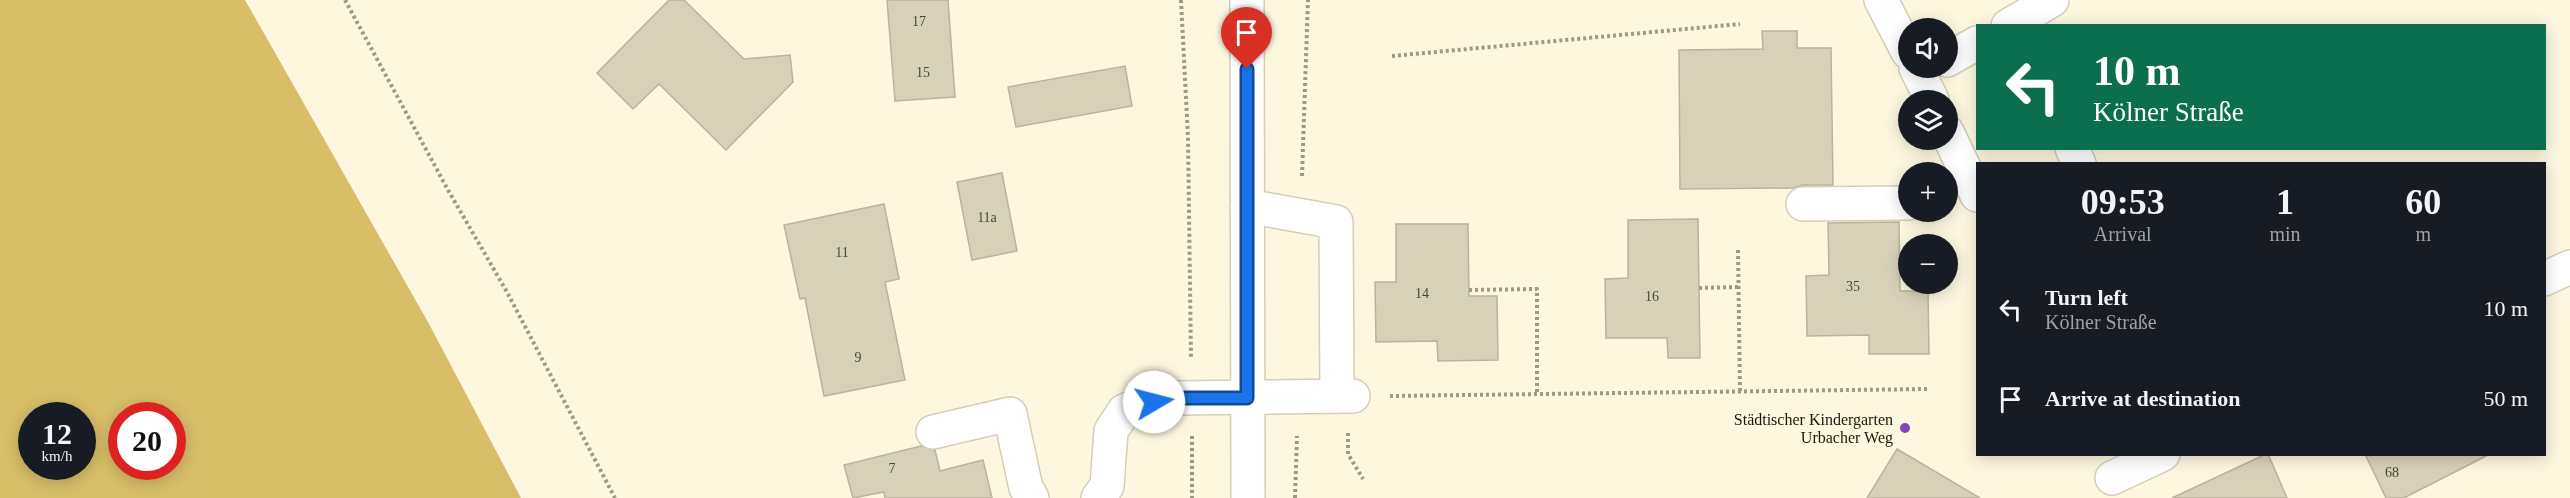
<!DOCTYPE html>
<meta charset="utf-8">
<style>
body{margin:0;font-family:"Times New Roman",serif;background:#242831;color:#f1f3f6;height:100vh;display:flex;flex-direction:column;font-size:22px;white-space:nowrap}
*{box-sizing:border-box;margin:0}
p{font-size:20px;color:#9ea1a6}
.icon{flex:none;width:33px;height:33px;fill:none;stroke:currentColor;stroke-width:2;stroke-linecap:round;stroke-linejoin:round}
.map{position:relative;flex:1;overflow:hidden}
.sheet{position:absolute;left:1976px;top:162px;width:570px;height:294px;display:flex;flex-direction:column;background:#171b24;border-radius:0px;box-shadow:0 3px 15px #0003}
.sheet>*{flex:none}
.hud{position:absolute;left:1976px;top:24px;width:570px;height:126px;border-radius:0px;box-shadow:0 3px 15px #0003;background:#0b6e4f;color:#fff;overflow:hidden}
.tools{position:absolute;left:1898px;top:18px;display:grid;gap:12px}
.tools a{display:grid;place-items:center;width:60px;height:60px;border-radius:50%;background:#171b24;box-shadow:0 3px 15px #0003;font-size:30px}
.speed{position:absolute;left:18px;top:402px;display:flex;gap:12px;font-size:30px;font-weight:700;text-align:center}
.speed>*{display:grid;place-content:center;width:78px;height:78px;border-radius:50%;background:#171b24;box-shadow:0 3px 15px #0003;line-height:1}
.speed small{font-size:15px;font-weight:400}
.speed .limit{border:9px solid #d22;background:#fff;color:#111}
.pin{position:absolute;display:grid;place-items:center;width:51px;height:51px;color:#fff;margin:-62px -26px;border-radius:50% 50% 50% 0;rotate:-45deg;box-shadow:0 0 6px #0007}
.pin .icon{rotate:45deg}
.me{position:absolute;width:66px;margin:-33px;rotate:82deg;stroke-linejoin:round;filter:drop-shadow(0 0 4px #0008)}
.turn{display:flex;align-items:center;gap:21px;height:126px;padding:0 18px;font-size:27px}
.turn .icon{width:78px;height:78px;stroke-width:2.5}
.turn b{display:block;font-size:42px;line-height:51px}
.eta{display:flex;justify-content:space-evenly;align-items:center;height:102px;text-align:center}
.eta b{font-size:36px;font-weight:700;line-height:42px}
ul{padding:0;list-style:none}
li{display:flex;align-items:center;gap:18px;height:90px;padding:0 18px}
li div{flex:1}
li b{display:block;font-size:22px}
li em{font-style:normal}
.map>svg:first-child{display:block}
.water{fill:#d8be69;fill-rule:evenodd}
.building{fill:#d8d1ba;stroke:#bab39d;stroke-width:1.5}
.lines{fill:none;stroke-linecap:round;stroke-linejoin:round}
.minor-casing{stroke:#d4cdb7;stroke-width:36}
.major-casing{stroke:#d4cdb7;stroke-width:36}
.path{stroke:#9e9888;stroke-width:4;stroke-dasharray:3 3;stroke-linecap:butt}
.minor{stroke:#fff;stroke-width:33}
.major{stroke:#fff;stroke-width:33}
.route-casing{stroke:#114b97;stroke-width:15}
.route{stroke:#1a73e8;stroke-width:10}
.poi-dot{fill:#7f46bd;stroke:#fef7e0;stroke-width:2}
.labels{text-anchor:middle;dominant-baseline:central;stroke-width:4.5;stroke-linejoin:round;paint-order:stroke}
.number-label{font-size:14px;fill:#4a463a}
.poi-label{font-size:16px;fill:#1a170f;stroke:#fef7e0;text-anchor:end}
</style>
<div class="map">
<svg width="2570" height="498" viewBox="0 0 2570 498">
<rect width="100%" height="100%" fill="#fef7e0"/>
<path class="water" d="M 0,0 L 245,0 L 428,322 L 521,498 L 0,498 ZM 32,416 L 82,416 L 82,466 L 32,466 ZM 122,416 L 172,416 L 172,466 L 122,466 Z"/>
<g class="building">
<path d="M 669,0 L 684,0 L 744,59 L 790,55 L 793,82 L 726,150 L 659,84 L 633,109 L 597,73 Z"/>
<path d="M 887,0 L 948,0 L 955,97 L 895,101 Z"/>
<path d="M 1762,31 L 1797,31 L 1797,48 L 1831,48 L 1833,185 L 1803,185 L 1793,188 L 1680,189 L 1679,50 L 1763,49 Z"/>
<path d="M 1125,66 L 1132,106 L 1016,127 L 1008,87 Z"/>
<path d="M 1002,173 L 1017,251 L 972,260 L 957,182 Z"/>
<path d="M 884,204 L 899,279 L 885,282 L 905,380 L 824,396 L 805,298 L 800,299 L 784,225 Z"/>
<path d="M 1698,219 L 1700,358 L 1668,358 L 1667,338 L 1606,338 L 1605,279 L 1628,278 L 1628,220 Z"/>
<path d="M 1899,222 L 1900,291 L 1928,291 L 1929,354 L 1869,354 L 1869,335 L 1807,336 L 1806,276 L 1829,275 L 1828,223 Z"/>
<path d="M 1396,224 L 1468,224 L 1469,296 L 1497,296 L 1498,360 L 1438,361 L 1437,341 L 1376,342 L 1375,282 L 1396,282 Z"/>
<path d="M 921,446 L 935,450 L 940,471 L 983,460 L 992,498 L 885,498 L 884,492 L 853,498 L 844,465 Z"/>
<path d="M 1897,449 L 1980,498 L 1867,498 Z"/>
<path d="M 2266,454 L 2268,454 L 2287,498 L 2172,498 Z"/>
<path d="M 2365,454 L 2490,454 L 2404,498 L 2386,498 Z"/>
</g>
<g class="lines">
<defs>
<g id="minor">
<path d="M 1881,0 L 1908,52"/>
<path d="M 2008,26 L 2052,0"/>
<path d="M 1947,60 L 1977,43"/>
<path d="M 1916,68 L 1932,100"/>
<path d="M 1947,132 L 1977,195"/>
<path d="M 2072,148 L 2079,164"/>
<path d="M 1803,204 L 1908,203"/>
<path d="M 1247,206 L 1336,222 L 1337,396"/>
<path d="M 2544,279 L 2570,267"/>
<path d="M 933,432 L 1010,414 L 1026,488 L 1032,498"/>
<path d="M 2112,478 L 2163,454"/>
<path d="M 1098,498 L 1107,486 L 1111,431 L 1124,411 L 1137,406 L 1171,398 L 1353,396"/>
</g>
<path id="major" d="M 1247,0 L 1248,498"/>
</defs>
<use href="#minor" class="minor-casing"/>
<use href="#major" class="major-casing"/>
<g class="path">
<path d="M 345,0 L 448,190 L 507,292 L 615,498"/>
<path d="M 1181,0 L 1188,137 L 1191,359"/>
<path d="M 1392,56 L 1740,24"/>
<path d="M 1302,176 L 1308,0"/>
<path d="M 1738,250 L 1740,391"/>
<path d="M 1699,288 L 1738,287"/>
<path d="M 1469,290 L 1537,289 L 1537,392"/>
<path d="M 1390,396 L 1927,389"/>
<path d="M 1348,433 L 1348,454 L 1363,479"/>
<path d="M 1192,436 L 1192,498"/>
<path d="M 1295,498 L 1297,436"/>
</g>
<use href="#minor" class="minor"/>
<use href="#major" class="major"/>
</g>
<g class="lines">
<defs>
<path id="route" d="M 1154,402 L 1171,398 L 1247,398 L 1247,69"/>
</defs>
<use href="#route" class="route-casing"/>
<use href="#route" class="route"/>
</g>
<circle class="poi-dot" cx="1905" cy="428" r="6"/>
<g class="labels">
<g class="number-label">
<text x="919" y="21">17</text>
<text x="923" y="72">15</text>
<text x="987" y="217">11a</text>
<text x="842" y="252">11</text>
<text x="1853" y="286">35</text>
<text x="1422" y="293">14</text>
<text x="1652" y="296">16</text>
<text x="858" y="357">9</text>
<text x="892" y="468">7</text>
<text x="2392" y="472">68</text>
</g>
<g class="poi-label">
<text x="1893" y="419">Städtischer Kindergarten<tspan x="1893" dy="18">Urbacher Weg</tspan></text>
</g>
</g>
</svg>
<div class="tools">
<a><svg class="icon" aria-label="sound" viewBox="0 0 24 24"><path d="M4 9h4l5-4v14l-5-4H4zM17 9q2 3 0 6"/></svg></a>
<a><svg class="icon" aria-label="layers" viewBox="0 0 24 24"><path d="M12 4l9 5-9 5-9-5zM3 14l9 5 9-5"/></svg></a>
<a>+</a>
<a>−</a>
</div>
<div class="speed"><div>12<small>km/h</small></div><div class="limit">20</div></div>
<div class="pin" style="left:1247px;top:69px;background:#d93025"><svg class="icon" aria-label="arrive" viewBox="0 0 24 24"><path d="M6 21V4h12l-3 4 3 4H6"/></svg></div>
<svg class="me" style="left:1154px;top:402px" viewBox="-20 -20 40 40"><circle r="19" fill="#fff"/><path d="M0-13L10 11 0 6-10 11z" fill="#1a73e8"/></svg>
<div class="hud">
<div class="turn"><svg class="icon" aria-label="left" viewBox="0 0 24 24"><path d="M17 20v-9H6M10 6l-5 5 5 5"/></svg><div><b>10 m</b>Kölner Straße</div></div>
</div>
<section class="sheet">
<div class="eta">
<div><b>09:53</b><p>Arrival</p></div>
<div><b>1</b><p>min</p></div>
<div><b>60</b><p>m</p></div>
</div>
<ul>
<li><svg class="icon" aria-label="left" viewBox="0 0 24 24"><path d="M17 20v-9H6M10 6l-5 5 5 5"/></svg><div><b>Turn left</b><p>Kölner Straße</p></div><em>10 m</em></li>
<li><svg class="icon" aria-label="arrive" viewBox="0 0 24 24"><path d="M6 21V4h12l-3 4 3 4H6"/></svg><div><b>Arrive at destination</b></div><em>50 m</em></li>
</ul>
</section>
</div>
